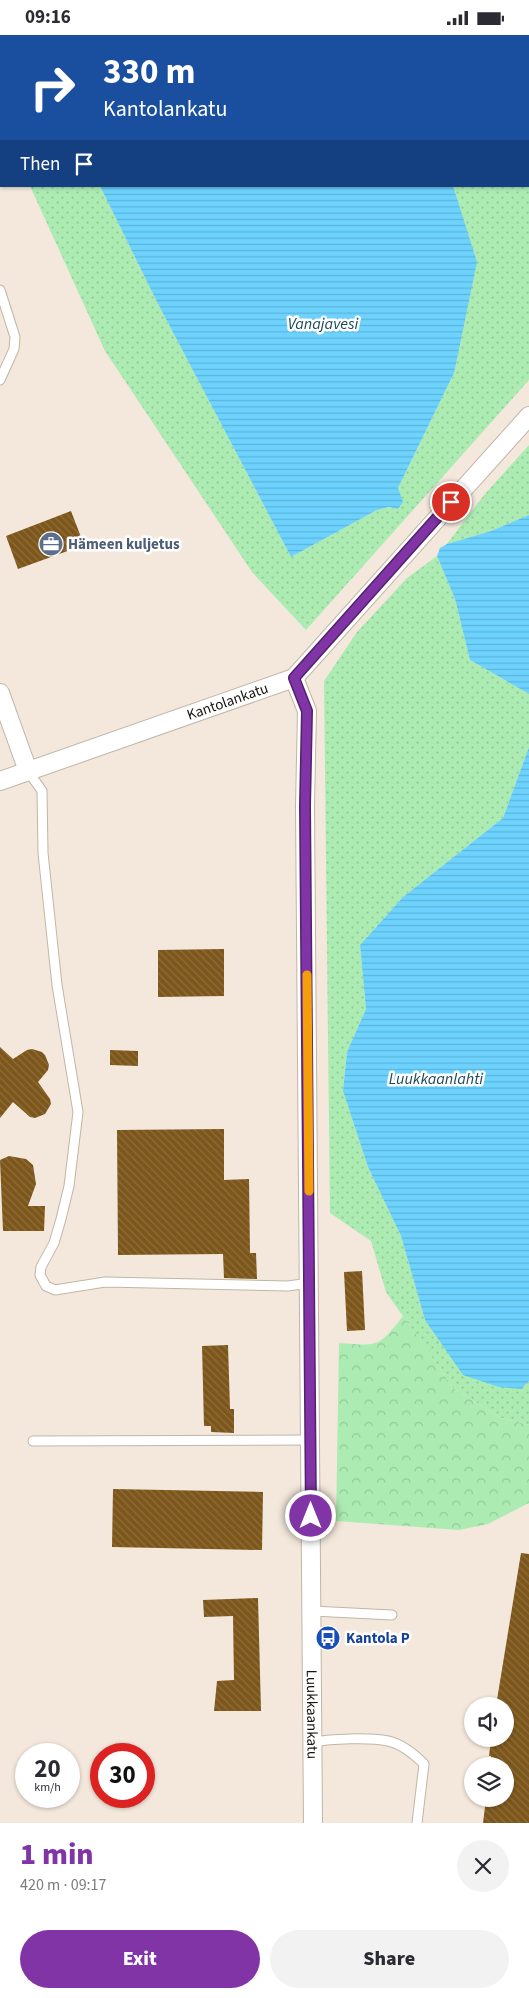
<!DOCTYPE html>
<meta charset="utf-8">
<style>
body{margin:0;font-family:"Source Sans 3",sans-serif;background:#f2f2f3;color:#2b2b33;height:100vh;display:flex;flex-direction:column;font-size:19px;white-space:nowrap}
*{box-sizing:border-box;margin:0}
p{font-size:16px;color:#7c7c81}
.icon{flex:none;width:28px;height:28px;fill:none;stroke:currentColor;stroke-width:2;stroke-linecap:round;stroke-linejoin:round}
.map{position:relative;height:1788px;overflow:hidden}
.details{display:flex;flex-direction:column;background:#fff;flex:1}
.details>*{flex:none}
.hud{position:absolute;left:0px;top:0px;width:530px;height:152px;box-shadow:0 1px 4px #0004;background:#1a4fa0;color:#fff;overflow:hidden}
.tools{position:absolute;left:464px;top:1662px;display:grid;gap:10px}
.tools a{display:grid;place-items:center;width:50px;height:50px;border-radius:50%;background:#fff;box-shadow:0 1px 4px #0004;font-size:25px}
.speed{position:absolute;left:15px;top:1708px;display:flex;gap:10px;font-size:25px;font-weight:700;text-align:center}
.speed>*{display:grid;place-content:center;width:65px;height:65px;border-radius:50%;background:#fff;box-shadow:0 1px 4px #0004;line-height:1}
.speed small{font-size:12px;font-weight:400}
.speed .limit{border:8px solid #d22;background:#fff;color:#111}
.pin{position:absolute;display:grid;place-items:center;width:42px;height:42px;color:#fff;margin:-21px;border:2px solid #fff;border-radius:50%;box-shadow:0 1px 5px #0007}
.me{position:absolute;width:55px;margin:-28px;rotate:0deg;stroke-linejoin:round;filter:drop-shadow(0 0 4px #0008)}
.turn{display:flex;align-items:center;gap:18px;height:105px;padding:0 20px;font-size:22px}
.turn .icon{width:65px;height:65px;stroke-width:2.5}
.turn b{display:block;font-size:35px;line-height:42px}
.then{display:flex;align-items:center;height:48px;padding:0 20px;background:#0003;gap:10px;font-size:19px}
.round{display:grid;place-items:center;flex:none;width:52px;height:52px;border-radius:26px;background:#f2f2f3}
.headline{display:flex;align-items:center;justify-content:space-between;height:85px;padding:0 20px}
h1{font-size:30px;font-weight:800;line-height:38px;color:#8034a5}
.primary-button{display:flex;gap:10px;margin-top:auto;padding:10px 20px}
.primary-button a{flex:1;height:58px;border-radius:30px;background:#8034a5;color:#fff;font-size:20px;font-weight:800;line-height:58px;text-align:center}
.primary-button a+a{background:#f2f2f3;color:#2b2b33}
.status{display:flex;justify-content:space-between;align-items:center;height:35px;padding:0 25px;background:#fff;direction:ltr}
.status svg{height:14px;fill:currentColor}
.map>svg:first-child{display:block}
.green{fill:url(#green-dots)}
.forest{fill:url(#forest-crowns)}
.water{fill:url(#water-rules)}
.building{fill:url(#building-back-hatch)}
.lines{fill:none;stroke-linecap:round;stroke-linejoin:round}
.lane-casing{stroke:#c0b6a8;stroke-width:11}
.street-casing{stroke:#c0b6a8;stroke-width:20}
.lane{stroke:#fff;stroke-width:9}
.street{stroke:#fff;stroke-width:18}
.route-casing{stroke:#53226b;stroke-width:12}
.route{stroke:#8034a5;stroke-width:9}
.slow{stroke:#f59e0b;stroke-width:9}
.labels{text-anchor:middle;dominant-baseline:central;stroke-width:5;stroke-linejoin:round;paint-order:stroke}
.service-label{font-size:15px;font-weight:bold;fill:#4e5e75;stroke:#fff;text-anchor:start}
.street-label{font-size:15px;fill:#17130f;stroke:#fff}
.transit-label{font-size:15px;font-weight:bold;fill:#164399;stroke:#fff;text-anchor:start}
.water-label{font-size:16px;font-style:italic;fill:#1b4759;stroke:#fff}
</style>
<div class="status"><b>09:16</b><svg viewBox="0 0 49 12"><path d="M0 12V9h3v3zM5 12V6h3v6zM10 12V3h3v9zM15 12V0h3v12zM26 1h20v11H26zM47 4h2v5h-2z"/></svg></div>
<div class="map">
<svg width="529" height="1788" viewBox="0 0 529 1788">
<defs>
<pattern id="green-dots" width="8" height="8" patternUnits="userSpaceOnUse" patternTransform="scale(1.25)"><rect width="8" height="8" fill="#acecb3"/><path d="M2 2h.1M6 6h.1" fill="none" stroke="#93ca99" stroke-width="1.8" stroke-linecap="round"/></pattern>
<pattern id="forest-crowns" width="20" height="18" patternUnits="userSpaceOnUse" patternTransform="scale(1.25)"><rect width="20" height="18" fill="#acecb3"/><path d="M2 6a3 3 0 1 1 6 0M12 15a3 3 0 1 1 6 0" fill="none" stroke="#93ca99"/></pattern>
<pattern id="water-rules" width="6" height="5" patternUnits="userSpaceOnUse" patternTransform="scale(1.25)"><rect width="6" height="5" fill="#6dd3fe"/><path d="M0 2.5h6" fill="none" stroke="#5eb4d8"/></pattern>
<pattern id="building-back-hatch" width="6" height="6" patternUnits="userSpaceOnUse" patternTransform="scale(1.25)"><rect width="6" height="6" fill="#7d5619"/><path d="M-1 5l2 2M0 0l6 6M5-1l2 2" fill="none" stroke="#8c6e40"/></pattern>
</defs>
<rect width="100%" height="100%" fill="#f3e8db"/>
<g class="green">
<path d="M 0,0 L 9,1 L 1,1 L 1,89 Z"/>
<path d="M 529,80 L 529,345 L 306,595 L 252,537 L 105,316 L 30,151 L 100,151 L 156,265 L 291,522 L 377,475 L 389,472 L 398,474 L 398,453 L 454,338 L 455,160 L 453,151 L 529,151 Z"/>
<path d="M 529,410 L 529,480 L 491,496 L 447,509 L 484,460 Z"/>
<path d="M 437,521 L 455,564 L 470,625 L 529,659 L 529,712 L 503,783 L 403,862 L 360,910 L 366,974 L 347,1017 L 343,1056 L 368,1132 L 401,1201 L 425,1285 L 521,1353 L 529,1346 L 529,1390 L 501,1383 L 453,1353 L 386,1257 L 371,1206 L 330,1178 L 324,646 L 357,597 L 407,543 Z"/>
</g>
<path class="forest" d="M 403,1281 L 453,1353 L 501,1383 L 529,1390 L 529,1468 L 488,1489 L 459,1495 L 336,1486 L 339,1308 C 378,1311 378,1313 403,1281 Z"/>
<g class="water">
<path d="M 8,0 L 486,0 L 9,1 Z"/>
<path d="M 100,151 L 453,151 L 477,227 L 454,338 L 398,453 L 403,467 L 398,474 L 389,472 L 377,475 L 291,522 L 156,265 Z"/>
<path d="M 529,480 L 529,659 L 470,625 L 455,564 L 437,521 L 440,513 L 447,509 L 491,496 Z"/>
<path d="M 529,712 L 529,1346 L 521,1354 L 499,1352 L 463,1340 L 425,1285 L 401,1201 L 368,1132 L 343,1056 L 347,1017 L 366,974 L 360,910 L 403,862 L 503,783 Z"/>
</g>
<g class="building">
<path d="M 71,476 L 84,510 L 18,534 L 6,501 Z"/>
<path d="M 224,914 L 224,961 L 158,962 L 158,915 Z"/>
<path d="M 0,1012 L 13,1024 L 27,1015 L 32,1014 L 42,1017 L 45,1020 L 49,1030 L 48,1035 L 38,1047 L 50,1064 L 51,1069 L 45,1079 L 35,1083 L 30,1082 L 13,1067 L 0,1083 Z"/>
<path d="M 110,1015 L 138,1016 L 138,1031 L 110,1030 Z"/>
<path d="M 224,1094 L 224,1145 L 249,1144 L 250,1218 L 256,1218 L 257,1244 L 224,1243 L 223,1219 L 118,1220 L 117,1095 Z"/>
<path d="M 9,1121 L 26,1124 L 33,1130 L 36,1149 L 28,1171 L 45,1171 L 44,1196 L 3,1196 L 0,1125 Z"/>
<path d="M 362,1236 L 365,1295 L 347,1296 L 344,1237 Z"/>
<path d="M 228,1310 L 230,1374 L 234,1374 L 234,1398 L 211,1397 L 211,1391 L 204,1391 L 202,1311 Z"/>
<path d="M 113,1454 L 263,1457 L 262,1515 L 112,1512 Z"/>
<path d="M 521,1518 L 529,1519 L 529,1788 L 483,1788 L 486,1764 L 505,1764 L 505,1731 L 489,1731 L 491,1721 L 489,1721 L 491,1704 L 505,1704 L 505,1671 L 496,1671 Z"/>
<path d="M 258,1563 L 261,1676 L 214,1676 L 217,1646 L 234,1645 L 233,1581 L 204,1582 L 203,1565 Z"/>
</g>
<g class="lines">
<defs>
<g id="lane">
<path d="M 0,255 L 15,302 L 14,314 L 0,345"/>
<path d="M 28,736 L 42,756 L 43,818 L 57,950 L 78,1077 L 69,1151 L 61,1184 L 54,1208 L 41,1232 L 40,1240 L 46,1251 L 55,1255 L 105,1247 L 288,1251 L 310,1248"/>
<path d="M 33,1406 L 311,1405"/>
<path d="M 312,1576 L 392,1580"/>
<path d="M 313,1707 C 331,1704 369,1702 388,1706 C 402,1709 414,1719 424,1729 L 417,1788"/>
</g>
<g id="street">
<path id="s1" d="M 294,643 L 307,676 L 305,771 L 313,1788"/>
<path d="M 0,658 L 28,736"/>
<path id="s2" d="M 0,746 L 294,643 L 529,381"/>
</g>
</defs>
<use href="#lane" class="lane-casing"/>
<use href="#street" class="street-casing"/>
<use href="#lane" class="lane"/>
<use href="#street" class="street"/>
</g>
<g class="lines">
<defs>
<path id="route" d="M 311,1481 L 305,771 L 307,676 L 294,643 L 451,467"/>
</defs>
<use href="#route" class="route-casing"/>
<use href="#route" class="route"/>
<path class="slow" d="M 307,940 L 309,1156"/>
</g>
<defs>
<symbol id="office-disc" viewBox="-11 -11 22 22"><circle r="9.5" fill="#5c6f8a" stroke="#fff"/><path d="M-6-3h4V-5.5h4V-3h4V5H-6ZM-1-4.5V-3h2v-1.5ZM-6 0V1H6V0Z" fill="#fff"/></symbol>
<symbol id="bus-disc" viewBox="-11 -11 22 22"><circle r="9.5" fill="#1a4fb4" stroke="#fff"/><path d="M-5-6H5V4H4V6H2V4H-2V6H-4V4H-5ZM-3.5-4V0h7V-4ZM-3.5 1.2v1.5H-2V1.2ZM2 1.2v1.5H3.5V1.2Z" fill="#fff"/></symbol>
</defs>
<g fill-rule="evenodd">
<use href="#office-disc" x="37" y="495" width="28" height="28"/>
<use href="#bus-disc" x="314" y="1589" width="28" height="28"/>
</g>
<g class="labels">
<g class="service-label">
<text x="68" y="509">Hämeen kuljetus</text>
</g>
<g class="street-label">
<text stroke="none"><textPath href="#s2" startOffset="241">Kantolankatu</textPath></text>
<text stroke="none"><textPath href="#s1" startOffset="1039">Luukkaankatu</textPath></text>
</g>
<g class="transit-label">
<text x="346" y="1603">Kantola P</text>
</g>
<g class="water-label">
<text x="323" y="289">Vanajavesi</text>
<text x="436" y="1044">Luukkaanlahti</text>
</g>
</g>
</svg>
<div class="tools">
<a><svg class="icon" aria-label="sound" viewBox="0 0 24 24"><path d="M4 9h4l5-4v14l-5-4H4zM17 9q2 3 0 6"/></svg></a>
<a><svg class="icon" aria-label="layers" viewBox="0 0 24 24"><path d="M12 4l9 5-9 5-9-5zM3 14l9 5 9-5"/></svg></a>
</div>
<div class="speed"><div>20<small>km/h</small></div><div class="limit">30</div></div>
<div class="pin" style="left:451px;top:467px;background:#d93025"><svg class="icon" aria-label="arrive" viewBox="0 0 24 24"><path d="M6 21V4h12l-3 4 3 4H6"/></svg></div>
<svg class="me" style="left:311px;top:1481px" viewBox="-20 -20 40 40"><circle r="17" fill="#8034a5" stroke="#fff" stroke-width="3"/><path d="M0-11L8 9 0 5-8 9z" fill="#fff"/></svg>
<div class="hud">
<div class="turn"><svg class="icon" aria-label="right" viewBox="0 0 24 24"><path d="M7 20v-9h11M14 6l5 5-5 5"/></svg><div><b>330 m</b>Kantolankatu</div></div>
<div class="then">Then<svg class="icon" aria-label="arrive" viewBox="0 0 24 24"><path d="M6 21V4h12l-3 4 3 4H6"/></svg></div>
</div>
</div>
<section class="details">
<div class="headline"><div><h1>1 min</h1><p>420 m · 09:17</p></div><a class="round"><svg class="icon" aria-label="close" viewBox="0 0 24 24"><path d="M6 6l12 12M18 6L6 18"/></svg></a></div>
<div class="primary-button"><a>Exit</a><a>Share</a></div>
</section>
